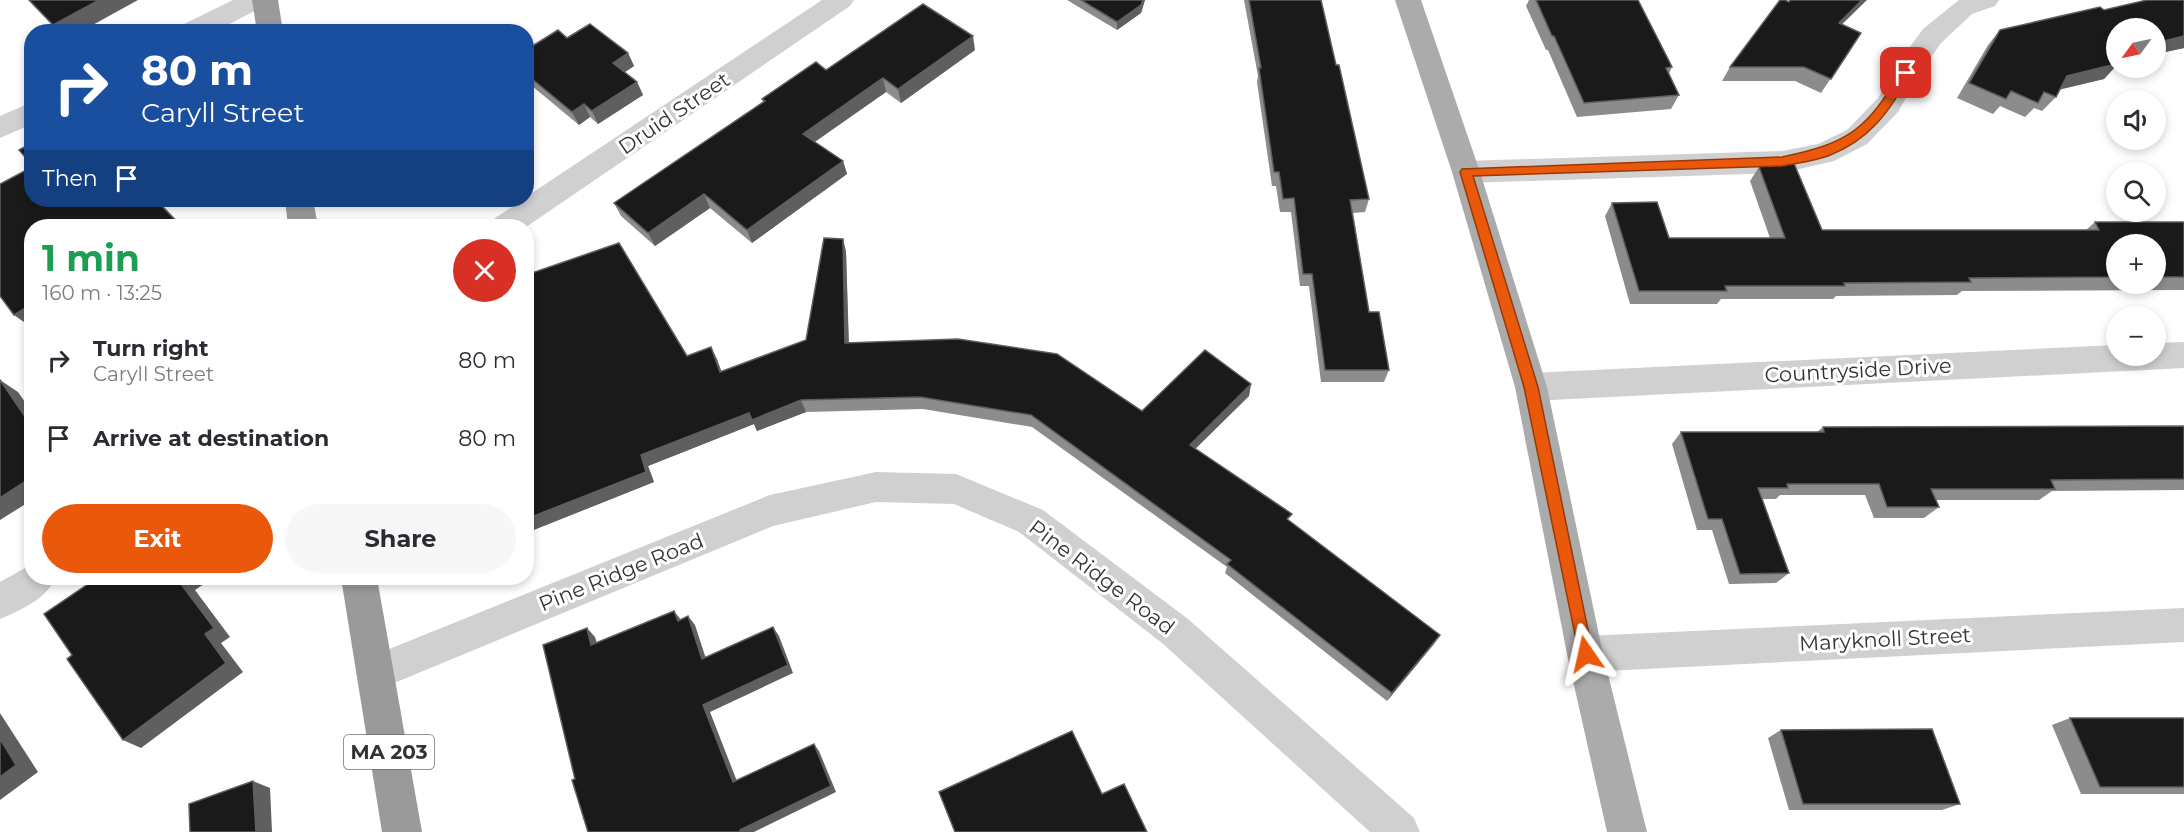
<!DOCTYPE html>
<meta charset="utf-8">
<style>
body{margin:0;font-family:Montserrat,sans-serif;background:#f7f7f7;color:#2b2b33;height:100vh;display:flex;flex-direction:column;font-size:22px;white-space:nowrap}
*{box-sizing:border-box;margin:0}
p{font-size:20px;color:#7c7c81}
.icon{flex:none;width:33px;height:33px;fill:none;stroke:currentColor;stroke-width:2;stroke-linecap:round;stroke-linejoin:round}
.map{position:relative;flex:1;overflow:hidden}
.panel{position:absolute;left:24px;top:219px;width:510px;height:366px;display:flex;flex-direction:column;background:#fff;border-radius:24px;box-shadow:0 3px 9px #0003}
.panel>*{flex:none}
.guide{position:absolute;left:24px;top:24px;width:510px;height:183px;border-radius:24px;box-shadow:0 3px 9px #0003;background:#1a4fa0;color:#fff;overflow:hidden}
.needle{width:39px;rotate:237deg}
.controls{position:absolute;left:2106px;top:18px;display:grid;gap:12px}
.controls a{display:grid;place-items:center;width:60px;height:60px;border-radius:50%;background:#fff;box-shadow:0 3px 9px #0003;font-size:30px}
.pin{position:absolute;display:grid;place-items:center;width:51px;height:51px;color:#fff;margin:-26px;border-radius:12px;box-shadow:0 3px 9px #0006}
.me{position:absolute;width:66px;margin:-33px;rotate:349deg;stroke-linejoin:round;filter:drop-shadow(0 0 4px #0008)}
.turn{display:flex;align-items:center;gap:21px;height:126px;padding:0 18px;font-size:27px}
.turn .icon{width:78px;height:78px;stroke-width:2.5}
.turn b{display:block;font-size:42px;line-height:51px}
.then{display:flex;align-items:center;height:57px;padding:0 18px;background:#0003;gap:12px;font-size:22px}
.round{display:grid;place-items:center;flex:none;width:63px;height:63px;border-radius:32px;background:#f7f7f7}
.headline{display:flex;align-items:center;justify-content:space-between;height:102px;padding:0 18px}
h1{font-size:36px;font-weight:700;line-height:45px;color:#1e9e55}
.button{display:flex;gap:12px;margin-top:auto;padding:12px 18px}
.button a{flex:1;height:69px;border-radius:36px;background:#ea580c;color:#fff;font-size:24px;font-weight:700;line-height:69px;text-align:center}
.button a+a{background:#f7f7f7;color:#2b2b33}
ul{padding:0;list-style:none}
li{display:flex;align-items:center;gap:18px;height:78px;padding:0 18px}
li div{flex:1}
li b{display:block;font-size:22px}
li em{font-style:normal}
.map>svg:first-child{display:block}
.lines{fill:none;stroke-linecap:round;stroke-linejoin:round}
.minor{fill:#d0d0d0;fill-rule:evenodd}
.major{fill:#ababab;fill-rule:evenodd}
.highway{fill:#9a9a9a;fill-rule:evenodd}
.wall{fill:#8c8c8c;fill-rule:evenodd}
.shaded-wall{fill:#5f5f5f}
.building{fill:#1a1a1a;stroke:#5f5f5f;stroke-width:1.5}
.route{fill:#ea580c;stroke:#983908;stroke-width:1.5}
.labels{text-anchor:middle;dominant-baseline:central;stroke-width:6;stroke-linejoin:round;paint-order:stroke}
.shield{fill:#fff;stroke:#707070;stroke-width:1.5}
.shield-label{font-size:20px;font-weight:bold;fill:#333}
.street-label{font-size:21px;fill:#333;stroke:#fff}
</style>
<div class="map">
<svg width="2184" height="832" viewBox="0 0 2184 832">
<rect width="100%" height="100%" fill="#fff"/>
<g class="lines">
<g class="minor">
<path d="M 233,0 L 268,0 L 264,6 L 214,32 L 178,32 L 182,25 Z"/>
<path d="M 822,0 L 854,0 L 850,6 L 526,227 L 491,226 L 495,218 L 523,200 L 526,200 L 526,197 Z"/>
<path d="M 1959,0 L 1999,0 L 1995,6 L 1972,14 L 1941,43 L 1917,78 L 1898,112 L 1867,144 L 1834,161 L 1782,173 L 1466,183 L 1456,180 L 1452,172 L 1456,164 L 1466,161 L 1782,151 L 1818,144 L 1847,130 L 1878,98 L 1896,66 L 1923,29 Z"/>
<path d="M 32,102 L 32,124 L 0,138 L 0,116 Z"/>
<path d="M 2184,342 L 2184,368 L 1531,401 L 1520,397 L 1515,387 L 1520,377 L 1531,373 L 2116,345 L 2116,356 L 2156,356 L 2156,343 Z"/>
<path d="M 876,472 L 956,474 L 1043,510 L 1188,619 L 1414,818 L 1420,832 L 1370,832 L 1162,643 L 1019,532 L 954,504 L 876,502 L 773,526 L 375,691 L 362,686 L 356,673 L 362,660 L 770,495 Z"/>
<path d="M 32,564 L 32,578 L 55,578 C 48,598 19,611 0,619 L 0,582 Z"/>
<path d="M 2184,608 L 2184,642 L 1585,672 L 1572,667 L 1567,654 L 1572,641 L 1585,636 Z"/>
</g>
<path class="major" d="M 1395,0 L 1421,0 L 1480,172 L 1547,387 L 1603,654 L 1647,832 L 1607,832 L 1567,654 L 1515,387 L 1452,172 Z"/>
<g class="highway">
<path d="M 252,0 L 278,0 L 283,32 L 257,32 Z"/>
<path d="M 285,200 L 313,200 L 318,226 L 288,226 Z"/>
<path d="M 341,578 L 377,578 L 422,832 L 382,832 Z"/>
</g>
</g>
<g class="wall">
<path d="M 1067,0 L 1145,0 L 1141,13 L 1117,30 Z"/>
<path d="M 1244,0 L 1321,0 L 1336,65 L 1369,199 L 1365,212 L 1353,213 L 1369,312 L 1389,370 L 1384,382 L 1321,382 L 1309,286 L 1300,286 L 1291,212 L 1280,212 L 1276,186 L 1272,186 L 1257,82 L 1258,76 Z"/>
<path d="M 1529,0 L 1638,0 L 1672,67 L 1669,74 L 1679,95 L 1671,109 L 1577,117 L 1548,50 L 1546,50 L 1526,6 Z"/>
<path d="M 2184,0 L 2184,48 L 2156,54 L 2116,28 L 2116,66 L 2104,79 L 2060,89 L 2056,97 L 2042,111 L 2034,108 L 2025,117 L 2000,106 L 1993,114 L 1957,98 L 1988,45 L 2000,30 L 2104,10 Z"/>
<path d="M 1789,2 L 1861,33 L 1821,93 L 1795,81 L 1722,81 L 1730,67 Z"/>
<path d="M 567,38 L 628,53 L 634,66 L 625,72 L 637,82 L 643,95 L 598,124 L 590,117 L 579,125 L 526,81 L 526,50 Z"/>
<path d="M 975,50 L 901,103 L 886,92 L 815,142 L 843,161 L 847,174 L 752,243 L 710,208 L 655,246 L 621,216 L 614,203 L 763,102 L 762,99 L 826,70 Z"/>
<path d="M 1759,167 L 1822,230 L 2086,230 L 2095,222 L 2184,222 L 2184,290 L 1962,291 L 1957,295 L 1836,296 L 1833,299 L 1721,299 L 1717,304 L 1630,304 L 1605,216 L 1612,203 L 1669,238 L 1770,238 L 1750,181 ZM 2116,244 L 2156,244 L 2156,284 L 2116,284 Z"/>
<path d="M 843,239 L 846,252 L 849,343 L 1142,411 L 1251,384 L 1249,396 L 1195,449 L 1440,635 L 1387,701 L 1225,573 L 1227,567 L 1032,427 L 923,409 L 806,412 L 757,431 L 754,424 L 648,466 L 654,482 L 526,533 L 687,356 L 711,347 L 721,372 L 806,340 Z"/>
<path d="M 2184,426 L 2184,490 L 2052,491 L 2039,500 L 1936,500 L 1939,507 L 1924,518 L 1874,518 L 1865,495 L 1780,495 L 1776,499 L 1762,499 L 1789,573 L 1776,583 L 1729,584 L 1712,530 L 1697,530 L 1672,444 L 1681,432 L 1817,432 L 1823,427 Z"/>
<path d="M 2070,718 L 2184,718 L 2184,794 L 2081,794 L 2052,725 Z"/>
<path d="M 1781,730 L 1960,804 L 1942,810 L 1789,810 L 1768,738 Z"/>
</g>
<g class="shaded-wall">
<path d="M 99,0 L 138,0 L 80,32 L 59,32 L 53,25 Z"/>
<path d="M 1143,0 L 1145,0 L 1141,13 L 1117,30 L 1117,22 Z"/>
<path d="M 1862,0 L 1867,0 L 1829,37 L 1839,23 Z"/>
<path d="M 973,36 L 975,50 L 901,103 L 898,89 Z"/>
<path d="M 2184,36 L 2184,48 L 2156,54 L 2156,43 Z"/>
<path d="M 2116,52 L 2116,64 L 2108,54 Z"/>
<path d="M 628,53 L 634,66 L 619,76 L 613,63 Z"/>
<path d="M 2116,64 L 2116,66 L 2104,79 L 2054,91 L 2067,76 Z"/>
<path d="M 883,78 L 886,92 L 807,147 L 803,134 Z"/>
<path d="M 637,82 L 643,95 L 598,124 L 592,111 Z"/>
<path d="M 584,104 L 590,117 L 579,125 L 572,112 Z"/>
<path d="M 843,161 L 847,174 L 752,243 L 747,230 Z"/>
<path d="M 704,194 L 710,208 L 655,246 L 648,233 Z"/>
<path d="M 156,200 L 174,200 L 163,206 L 182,226 L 181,226 Z"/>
<path d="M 843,239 L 846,252 L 849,355 L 845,343 Z"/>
<path d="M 32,304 L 32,326 L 31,327 L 14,315 Z"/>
<path d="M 711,347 L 717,359 L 726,384 L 720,372 Z"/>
<path d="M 0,380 L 18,392 L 32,412 L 32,421 L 26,418 Z"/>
<path d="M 1251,384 L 1249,396 L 1188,456 L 1190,445 Z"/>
<path d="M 801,400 L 806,412 L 757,431 L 754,424 L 648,466 L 654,482 L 526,533 L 526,519 L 641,455 L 749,413 Z"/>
<path d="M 32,477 L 32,500 L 0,520 L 0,498 Z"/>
<path d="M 182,578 L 213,578 L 195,590 L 230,637 L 221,643 L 243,672 L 141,748 L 123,740 L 205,634 L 178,580 Z"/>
<path d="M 674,611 L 681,620 L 678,621 Z"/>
<path d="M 688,616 L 695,625 L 709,668 L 702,659 Z"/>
<path d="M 773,627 L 779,636 L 793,673 L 710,712 L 740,789 L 733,782 L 703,705 Z"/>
<path d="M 587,628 L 595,637 L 600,653 L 591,645 Z"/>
<path d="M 1440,635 L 1434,644 L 1387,701 L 1392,693 Z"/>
<path d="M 0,713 L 38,772 L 0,800 Z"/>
<path d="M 814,744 L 819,751 L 836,792 L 754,832 L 740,832 L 740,830 Z"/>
<path d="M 253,781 L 270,788 L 272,832 L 256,832 Z"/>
</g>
<g class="building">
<path d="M 29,0 L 99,0 L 53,25 Z"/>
<path d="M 1081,0 L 1143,0 L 1141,5 L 1117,22 Z"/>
<path d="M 1249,0 L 1321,0 L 1336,65 L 1339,65 L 1369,199 L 1350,200 L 1369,312 L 1379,312 L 1389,370 L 1325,370 L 1312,274 L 1303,274 L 1294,198 L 1283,199 L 1279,172 L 1274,172 L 1259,68 L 1261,68 Z"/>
<path d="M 1536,0 L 1638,0 L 1672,67 L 1666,68 L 1679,95 L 1584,103 L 1554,36 L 1552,36 Z"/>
<path d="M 1780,0 L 1785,0 L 1789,2 L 1790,0 L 1862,0 L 1839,23 L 1861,33 L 1831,79 L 1804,67 L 1730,67 Z"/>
<path d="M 2147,0 L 2184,0 L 2184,36 L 2156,43 L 2156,28 L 2116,28 L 2116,52 L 2108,54 L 2116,62 L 2116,64 L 2067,76 L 2056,97 L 2044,92 L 2038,103 L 2011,91 L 2006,99 L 1969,83 L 2000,30 L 2100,7 L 2104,10 Z"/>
<path d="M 923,4 L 973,36 L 898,89 L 883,78 L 803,134 L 843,161 L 747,230 L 704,194 L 648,233 L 614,203 L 765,101 L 762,99 L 816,62 L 826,70 Z"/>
<path d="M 590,24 L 628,53 L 613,63 L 637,82 L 592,111 L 584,104 L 572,112 L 526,74 L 526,50 L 558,30 L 567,38 Z"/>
<path d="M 32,143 L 32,165 L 19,150 Z"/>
<path d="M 1793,161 L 1822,230 L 2099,230 L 2095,222 L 2184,222 L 2184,277 L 2156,277 L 2156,244 L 2116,244 L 2116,277 L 1969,278 L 1971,282 L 1844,283 L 1845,286 L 1725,286 L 1727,291 L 1639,291 L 1612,203 L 1657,202 L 1669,238 L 1785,238 L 1759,167 L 1772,162 Z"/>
<path d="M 32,167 L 32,200 L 156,200 L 181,226 L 32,226 L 32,304 L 14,315 L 0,296 L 0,184 Z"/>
<path d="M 824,238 L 843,239 L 845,343 L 958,339 L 1057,354 L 1142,411 L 1205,350 L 1251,384 L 1190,445 L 1292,514 L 1287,519 L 1440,635 L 1392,693 L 1227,564 L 1231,560 L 1031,415 L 920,397 L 801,400 L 752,420 L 749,413 L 641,455 L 646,472 L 526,519 L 526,275 L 619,243 L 687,356 L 711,347 L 720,372 L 806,340 Z"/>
<path d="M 0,380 L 26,418 L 32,414 L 32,477 L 0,498 Z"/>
<path d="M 2184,426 L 2184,479 L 2051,480 L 2055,489 L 1931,489 L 1939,507 L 1887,507 L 1879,484 L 1787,484 L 1788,488 L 1758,488 L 1789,573 L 1740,574 L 1722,519 L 1708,519 L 1681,432 L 1824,432 L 1823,427 Z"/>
<path d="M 97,578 L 182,578 L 178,580 L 214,628 L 205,634 L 226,663 L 123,740 L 67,659 L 72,655 L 44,614 Z"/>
<path d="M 674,611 L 678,621 L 688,616 L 702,659 L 773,627 L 788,665 L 703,705 L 733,782 L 814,744 L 831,786 L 740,830 L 740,832 L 588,832 L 572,780 L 575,779 L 543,645 L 587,628 L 591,645 Z"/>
<path d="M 2070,718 L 2184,718 L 2184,787 L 2100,787 Z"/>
<path d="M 1932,729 L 1960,804 L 1803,804 L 1781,730 Z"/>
<path d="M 1072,731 L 1102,794 L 1124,784 L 1147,832 L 955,832 L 939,792 Z"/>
<path d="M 0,739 L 16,765 L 0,777 Z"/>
<path d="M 253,781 L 256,832 L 190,832 L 189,804 Z"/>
</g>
<path class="route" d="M 1906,69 L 1911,73 C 1890,111 1870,140 1828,156 C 1814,161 1797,163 1782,166 L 1473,176 L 1538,387 L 1593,654 L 1591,659 L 1586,661 L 1580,659 L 1524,387 L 1460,172 L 1462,169 L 1782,157 C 1850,143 1867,129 1902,70 Z"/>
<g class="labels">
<rect class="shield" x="344" y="735" width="90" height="34" rx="4.5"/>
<g class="shield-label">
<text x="389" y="752">MA 203</text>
</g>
<g class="street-label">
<text transform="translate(674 113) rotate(-34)">Druid Street</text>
<text transform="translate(1858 370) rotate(-3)">Countryside Drive</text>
<text transform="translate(621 572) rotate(-22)">Pine Ridge Road</text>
<text transform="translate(1102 577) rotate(37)">Pine Ridge Road</text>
<text transform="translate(1885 639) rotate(-3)">Maryknoll Street</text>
</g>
</g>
</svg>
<div class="controls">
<a><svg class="needle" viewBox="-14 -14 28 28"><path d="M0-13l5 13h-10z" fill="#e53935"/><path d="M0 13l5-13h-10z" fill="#7c7c81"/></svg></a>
<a><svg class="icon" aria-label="sound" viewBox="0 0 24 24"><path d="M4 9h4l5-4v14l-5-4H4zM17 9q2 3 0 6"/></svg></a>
<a><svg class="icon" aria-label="search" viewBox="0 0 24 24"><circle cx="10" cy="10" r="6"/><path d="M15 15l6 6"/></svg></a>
<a>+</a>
<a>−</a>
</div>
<div class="pin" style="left:1906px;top:73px;background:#d93025"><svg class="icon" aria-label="arrive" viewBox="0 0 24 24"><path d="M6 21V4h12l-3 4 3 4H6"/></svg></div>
<svg class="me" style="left:1586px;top:654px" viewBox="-20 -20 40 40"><path d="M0-17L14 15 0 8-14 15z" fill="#ea580c" stroke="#fff" stroke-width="4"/></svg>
<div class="guide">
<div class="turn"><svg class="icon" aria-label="right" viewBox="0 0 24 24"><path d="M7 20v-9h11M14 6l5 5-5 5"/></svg><div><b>80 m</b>Caryll Street</div></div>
<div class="then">Then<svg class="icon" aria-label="arrive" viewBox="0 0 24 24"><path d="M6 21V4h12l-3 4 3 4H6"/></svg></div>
</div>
<section class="panel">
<div class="headline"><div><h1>1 min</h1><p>160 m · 13:25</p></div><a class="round" style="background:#d93025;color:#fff"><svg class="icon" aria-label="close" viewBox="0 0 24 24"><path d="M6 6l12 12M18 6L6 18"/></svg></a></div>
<ul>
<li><svg class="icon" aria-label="right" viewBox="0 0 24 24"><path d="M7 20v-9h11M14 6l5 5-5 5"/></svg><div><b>Turn right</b><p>Caryll Street</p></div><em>80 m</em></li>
<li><svg class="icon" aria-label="arrive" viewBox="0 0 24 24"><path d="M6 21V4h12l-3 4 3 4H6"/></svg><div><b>Arrive at destination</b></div><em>80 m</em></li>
</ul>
<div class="button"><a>Exit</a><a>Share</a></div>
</section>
</div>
